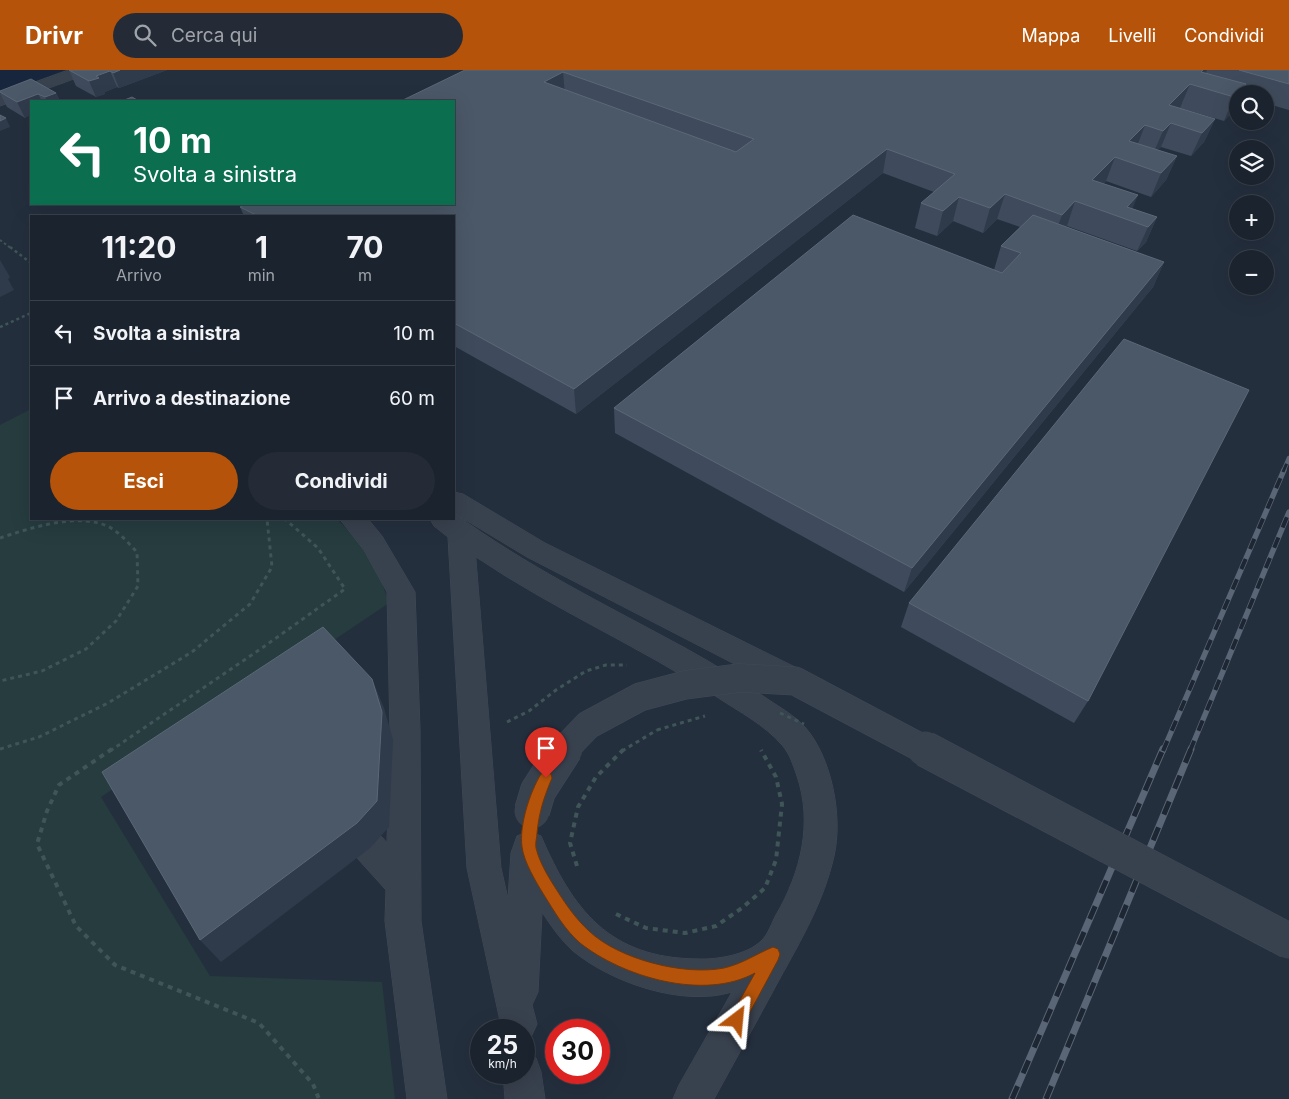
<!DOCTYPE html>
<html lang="it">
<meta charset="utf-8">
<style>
body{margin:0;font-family:Inter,sans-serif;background:#242b36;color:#f1f3f6;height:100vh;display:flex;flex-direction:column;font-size:19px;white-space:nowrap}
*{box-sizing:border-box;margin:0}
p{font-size:16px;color:#a0a4aa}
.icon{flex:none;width:28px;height:28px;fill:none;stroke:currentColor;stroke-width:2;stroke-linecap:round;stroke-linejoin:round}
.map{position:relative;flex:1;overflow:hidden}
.sheet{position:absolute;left:30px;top:145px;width:425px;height:305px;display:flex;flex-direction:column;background:#1b232e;border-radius:0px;box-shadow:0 5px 20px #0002,0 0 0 1px #39404a}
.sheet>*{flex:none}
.top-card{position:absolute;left:30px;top:30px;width:425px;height:105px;border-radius:0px;box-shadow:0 5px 20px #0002,0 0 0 1px #39404a;background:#0b6e4f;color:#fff;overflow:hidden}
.tools{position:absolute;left:1229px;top:15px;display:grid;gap:10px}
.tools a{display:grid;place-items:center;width:45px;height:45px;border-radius:50%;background:#1b232e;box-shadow:0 5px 20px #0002,0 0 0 1px #39404a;font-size:25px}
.speed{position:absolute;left:470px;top:949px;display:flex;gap:10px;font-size:25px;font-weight:700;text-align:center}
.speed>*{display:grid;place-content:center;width:65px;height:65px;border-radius:50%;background:#1b232e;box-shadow:0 5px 20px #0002,0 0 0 1px #39404a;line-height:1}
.speed small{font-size:12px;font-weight:400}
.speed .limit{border:8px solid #d22;background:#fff;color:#111}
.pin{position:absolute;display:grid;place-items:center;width:42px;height:42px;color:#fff;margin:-51px -21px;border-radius:50% 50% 50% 0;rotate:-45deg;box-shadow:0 0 5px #0007}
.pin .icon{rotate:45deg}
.me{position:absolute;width:55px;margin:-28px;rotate:29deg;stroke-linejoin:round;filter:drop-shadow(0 0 4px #0008)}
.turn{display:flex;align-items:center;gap:18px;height:105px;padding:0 20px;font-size:22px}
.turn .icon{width:65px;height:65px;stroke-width:2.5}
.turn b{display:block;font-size:35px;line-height:42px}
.eta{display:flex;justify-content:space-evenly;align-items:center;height:85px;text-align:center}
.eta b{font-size:30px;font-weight:700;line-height:35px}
.primary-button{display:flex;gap:10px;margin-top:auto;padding:10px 20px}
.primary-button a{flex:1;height:58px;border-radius:30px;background:#b45309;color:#fff;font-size:20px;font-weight:700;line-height:58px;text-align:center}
.primary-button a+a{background:#242b36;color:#f1f3f6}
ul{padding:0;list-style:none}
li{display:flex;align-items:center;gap:15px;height:65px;padding:0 20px;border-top:1px solid #39404a}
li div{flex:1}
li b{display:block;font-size:19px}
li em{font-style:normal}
header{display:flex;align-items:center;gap:30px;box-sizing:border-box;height:70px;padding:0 25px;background:#b45309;color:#fff}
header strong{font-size:24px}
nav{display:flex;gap:28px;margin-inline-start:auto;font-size:18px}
.search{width:350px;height:45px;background:#242b36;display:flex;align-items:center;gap:12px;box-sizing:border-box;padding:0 18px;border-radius:28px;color:#a0a4aa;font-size:19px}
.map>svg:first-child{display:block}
.green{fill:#263c3f}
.water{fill:#17263c}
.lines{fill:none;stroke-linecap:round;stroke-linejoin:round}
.minor-casing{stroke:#414a57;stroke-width:1}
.path-far3{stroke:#3f5557;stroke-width:2;stroke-dasharray:2.5 2.5;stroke-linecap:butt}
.path-far2{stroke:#3f5557;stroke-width:2.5;stroke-dasharray:3 3;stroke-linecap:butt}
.path-far1{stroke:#3f5557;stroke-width:3;stroke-dasharray:4 4;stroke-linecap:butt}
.path{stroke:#3f5557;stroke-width:4;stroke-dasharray:5 5;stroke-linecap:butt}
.minor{fill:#38414e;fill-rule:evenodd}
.rail-far2-casing{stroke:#5a6575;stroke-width:4.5}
.rail-far1-casing{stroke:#5a6575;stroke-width:5.5}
.rail-casing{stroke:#5a6575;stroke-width:7}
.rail-far2{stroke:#1d2633;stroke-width:3;stroke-dasharray:9;stroke-linecap:butt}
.rail-far1{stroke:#1d2633;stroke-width:4;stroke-dasharray:11;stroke-linecap:butt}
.rail{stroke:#1d2633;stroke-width:5;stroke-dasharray:14;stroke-linecap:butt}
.minor-bridge-far1-casing{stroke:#414a57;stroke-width:29;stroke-linecap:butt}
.minor-bridge-casing{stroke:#414a57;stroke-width:36;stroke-linecap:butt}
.path-bridge{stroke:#3f5557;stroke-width:3;stroke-dasharray:4 4;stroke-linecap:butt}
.minor-bridge-far1{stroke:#38414e;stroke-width:28}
.minor-bridge{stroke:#38414e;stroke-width:35}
.wall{fill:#3f4b5c}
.shaded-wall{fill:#2f3b4b}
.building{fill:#4b5868;stroke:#5c6777;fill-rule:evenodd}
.route{fill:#b45309;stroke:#753606}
</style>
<header>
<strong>Drivr</strong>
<div class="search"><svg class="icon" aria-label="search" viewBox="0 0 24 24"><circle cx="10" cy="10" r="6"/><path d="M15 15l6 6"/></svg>Cerca qui</div>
<nav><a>Mappa</a><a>Livelli</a><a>Condividi</a></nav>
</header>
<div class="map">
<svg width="1289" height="1029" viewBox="0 0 1289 1029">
<rect width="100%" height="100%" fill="#242f3e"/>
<path class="green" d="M 31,339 L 31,449 L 337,449 L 373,487 L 389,533 L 101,727 L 210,906 L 382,912 L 395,1029 L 0,1029 L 0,355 Z"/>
<path class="water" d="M 0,0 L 65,0 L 0,24 Z"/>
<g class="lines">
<defs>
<g id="minor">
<path d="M 69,0 L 92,0 L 90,3 L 0,36 L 0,25 Z"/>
<path d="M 454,422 L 463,424 L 545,473 L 805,602 L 810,611 L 805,620 L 795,623 L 785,620 L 527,487 L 454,443 Z"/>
<path d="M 454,443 C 526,496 606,535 685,578 C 714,594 742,611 769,630 C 781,638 795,646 805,657 C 832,688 843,747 834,786 C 824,831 801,870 779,910 C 758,949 736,989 714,1029 L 673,1029 L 679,1015 L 732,922 C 683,937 612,913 573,881 C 561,870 551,856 542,842 L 538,922 L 532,935 L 537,954 L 531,967 L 524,970 L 524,960 L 502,960 L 467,798 L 448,467 L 434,456 L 430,449 L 454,449 ZM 476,487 C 553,539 639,576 717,627 C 738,641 765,655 782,675 C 790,684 793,695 797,706 C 813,753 801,802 776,845 C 772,852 768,865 761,871 C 747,885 716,890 697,889 C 609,888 573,840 541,766 L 529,761 L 517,766 L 511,783 L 508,829 L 501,798 Z"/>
<path d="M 340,449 L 368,449 L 382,466 L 415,522 L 420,660 L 421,851 L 447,1029 L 407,1029 L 385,851 L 386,820 L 358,789 L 353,778 L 358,767 L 370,762 L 382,767 L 387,773 L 390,660 L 387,522 L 364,480 Z"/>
<path d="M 524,983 L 536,988 L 541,1002 L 545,1029 L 505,1029 L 503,1002 L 524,1002 Z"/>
</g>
</defs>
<use href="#minor" class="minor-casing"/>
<path class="path-far3" d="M 0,170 L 12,179"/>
<g class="path-far2">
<path d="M 10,177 L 31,193"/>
<path d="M 0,257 L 31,243"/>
</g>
<g class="path-far1">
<path d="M 0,468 C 30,458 81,441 111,458 C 121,464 129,474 137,482 L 138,516 L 116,551 L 86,579 L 42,601 L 0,611"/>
<path d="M 507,652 L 529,641 L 556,620 L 586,601 L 606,595 L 627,595"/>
<path d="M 0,679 L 39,667 L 108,633 L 192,582 L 250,534 L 272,497 L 267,449"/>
<path d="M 110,681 L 262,578 L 345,519 L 318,478 L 285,449"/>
<path d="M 622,681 L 657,660"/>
</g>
<g class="path">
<path d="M 112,679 L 59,715 L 47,741 L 37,774 L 76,856 L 115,895 L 259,953 L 313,1014 L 319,1029"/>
<path d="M 577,796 L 570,773 L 578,737 L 596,707 L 624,679"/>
<path d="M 616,844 L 646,858 L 685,863 L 716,856 L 742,838 L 765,818 L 776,790 L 782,734 L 776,707 L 761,680"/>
</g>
<use href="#minor" class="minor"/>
<defs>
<path id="rail-far2" d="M 1283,402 L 1289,388"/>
<g id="rail-far1">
<path d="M 1163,681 L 1284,400"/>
<path d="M 1190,681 L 1289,442"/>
</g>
<g id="rail">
<path d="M 1012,1029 L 1163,679"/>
<path d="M 1046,1029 L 1191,679"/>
</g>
</defs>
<use href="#rail-far2" class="rail-far2-casing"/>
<use href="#rail-far1" class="rail-far1-casing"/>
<use href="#rail" class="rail-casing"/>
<use href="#rail-far2" class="rail-far2"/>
<use href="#rail-far1" class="rail-far1"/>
<use href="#rail" class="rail"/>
<defs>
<path id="minor-bridge-far1" d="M 563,681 L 588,655 L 640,627 L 685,615 L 739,608 L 795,611 L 927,681"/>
<g id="minor-bridge">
<path d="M 925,679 L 1289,871"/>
<path d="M 532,741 L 538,721 L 565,679"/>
</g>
</defs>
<use href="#minor-bridge-far1" class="minor-bridge-far1-casing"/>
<use href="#minor-bridge" class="minor-bridge-casing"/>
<g class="path-bridge">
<path d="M 780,643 L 804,654"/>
<path d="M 657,660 L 705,646"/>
</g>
<use href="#minor-bridge-far1" class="minor-bridge-far1"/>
<use href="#minor-bridge" class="minor-bridge"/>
</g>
<g class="wall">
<path d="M 69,0 L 167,0 L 119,18 L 117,17 L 105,22 L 105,24 L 96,27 L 76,16 Z"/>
<path d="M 465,0 L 1289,0 L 1289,40 L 1265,33 L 1265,24 L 1238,24 L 1236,38 L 1224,51 L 1180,38 L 1215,49 L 1204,72 L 1191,86 L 1161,77 L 1157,80 L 1177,86 L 1166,110 L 1151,127 L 1106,111 L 1103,114 L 1133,139 L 1157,147 L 1146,172 L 1137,181 L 1067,156 L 1066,157 L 1164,192 L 1153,217 L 904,522 L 615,363 L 614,338 L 994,200 L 1001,176 L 1020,157 L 997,149 L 983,163 L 953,151 L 937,166 L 915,158 L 921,133 L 934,122 L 883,103 L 576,344 L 454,276 L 454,146 L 244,146 L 240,137 L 454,134 Z"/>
<path d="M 0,21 L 56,23 L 60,31 L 31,31 L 25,48 L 7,37 L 0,23 Z"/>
<path d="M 909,533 L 1088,631 L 1074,653 L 901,557 Z"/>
</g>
<g class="shaded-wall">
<path d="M 120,0 L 167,0 L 119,18 L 113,3 Z"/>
<path d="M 1203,0 L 1207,0 L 1201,15 L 1201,2 Z"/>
<path d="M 110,1 L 117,17 L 105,22 L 105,24 L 96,27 L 89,11 L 96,6 Z"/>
<path d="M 563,2 L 565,25 L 544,12 Z"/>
<path d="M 1190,14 L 1180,38 L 1159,58 L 1169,35 Z"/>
<path d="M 1246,14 L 1242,24 L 1238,24 Z"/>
<path d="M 56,23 L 60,31 L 47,31 L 45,27 Z"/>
<path d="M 38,24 L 42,31 L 31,31 L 31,45 L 25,48 L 17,32 Z"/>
<path d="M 1238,24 L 1238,34 L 1236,38 L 1224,51 L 1234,27 Z"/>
<path d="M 6,48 L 10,57 L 0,61 L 0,51 Z"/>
<path d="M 1215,49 L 1204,72 L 1191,86 L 1202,63 Z"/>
<path d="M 1171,53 L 1161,77 L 1153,84 L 1163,61 Z"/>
<path d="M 1145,55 L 1136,79 L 1129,71 Z"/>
<path d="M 887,79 L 883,103 L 576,344 L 574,319 Z"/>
<path d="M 1177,86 L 1166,110 L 1151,127 L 1161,103 Z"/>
<path d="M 1115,87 L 1106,111 L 1083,134 L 1092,110 Z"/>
<path d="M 1005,124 L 997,149 L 983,163 L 990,138 Z"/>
<path d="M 1138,125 L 1128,150 L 1127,137 Z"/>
<path d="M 959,127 L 953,151 L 937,166 L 943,141 Z"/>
<path d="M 1075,131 L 1067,156 L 1053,170 L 1062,145 Z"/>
<path d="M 1157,147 L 1146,172 L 1137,181 L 1148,157 Z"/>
<path d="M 0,190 L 10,207 L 8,209 L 14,220 L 0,227 Z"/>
<path d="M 1164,192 L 1153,217 L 904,522 L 912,498 Z"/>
<path d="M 372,609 L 384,638 L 393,670 L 389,757 L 370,778 L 221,892 L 200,870 Z"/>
</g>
<g class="building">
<path d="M 69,0 L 120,0 L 113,3 L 110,1 L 96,6 L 99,8 L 89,11 Z"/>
<path d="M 465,0 L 1203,0 L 1201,2 L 1246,14 L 1234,27 L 1190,14 L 1169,35 L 1215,49 L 1202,63 L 1171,53 L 1163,61 L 1145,55 L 1129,71 L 1177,86 L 1161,103 L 1115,87 L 1092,110 L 1138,125 L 1127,137 L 1157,147 L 1148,157 L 1075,131 L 1062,145 L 1005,124 L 990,138 L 959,127 L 943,141 L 921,133 L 955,104 L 887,79 L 574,319 L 454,253 L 454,146 L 258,146 L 240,137 L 247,134 L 454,134 L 454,31 L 401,31 ZM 563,2 L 754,69 L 736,82 L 544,12 Z"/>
<path d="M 1239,0 L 1289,0 L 1289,14 Z"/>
<path d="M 31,9 L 56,23 L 45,27 L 38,24 L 17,32 L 0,22 L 0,21 Z"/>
<path d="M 132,27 L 139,31 L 122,31 Z"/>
<path d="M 0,45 L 6,48 L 0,51 Z"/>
<path d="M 853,145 L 1002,203 L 1021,183 L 1001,176 L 1033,145 L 1164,192 L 912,498 L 614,338 Z"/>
<path d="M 1124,269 L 1249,320 L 1088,631 L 909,533 Z"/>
<path d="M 323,557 L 372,609 L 382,642 L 377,731 L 357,753 L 200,870 L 102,702 Z"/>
</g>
<path class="route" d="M 546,703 L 551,704 L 552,708 C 544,727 539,742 537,763 C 537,767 535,773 536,778 C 540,794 549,808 558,822 C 567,836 576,849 589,861 C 618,889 684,906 724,898 C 742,894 756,884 773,877 L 778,879 L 780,884 L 778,890 L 743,955 L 737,957 L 732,955 L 729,950 L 755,903 C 704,931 623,907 580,873 C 565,860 554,841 544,825 C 536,812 524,792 522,777 C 519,755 530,722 541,704 Z"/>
</svg>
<div class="tools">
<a><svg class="icon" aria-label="search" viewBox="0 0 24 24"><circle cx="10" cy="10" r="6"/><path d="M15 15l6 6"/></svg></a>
<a><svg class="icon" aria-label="layers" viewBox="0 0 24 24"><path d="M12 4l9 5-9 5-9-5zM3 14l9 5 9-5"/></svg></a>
<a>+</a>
<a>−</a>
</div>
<div class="speed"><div>25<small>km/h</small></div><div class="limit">30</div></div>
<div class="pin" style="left:546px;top:708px;background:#d93025"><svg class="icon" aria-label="arrive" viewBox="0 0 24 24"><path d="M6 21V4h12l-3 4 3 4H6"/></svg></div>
<svg class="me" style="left:737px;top:950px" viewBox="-20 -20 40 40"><path d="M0-17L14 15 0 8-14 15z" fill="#b45309" stroke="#fff" stroke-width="4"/></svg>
<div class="top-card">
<div class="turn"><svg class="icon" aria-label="left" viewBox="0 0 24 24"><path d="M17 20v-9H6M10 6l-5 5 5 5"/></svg><div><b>10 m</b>Svolta a sinistra</div></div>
</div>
<section class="sheet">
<div class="eta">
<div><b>11:20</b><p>Arrivo</p></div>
<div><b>1</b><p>min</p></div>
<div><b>70</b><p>m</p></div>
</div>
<ul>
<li><svg class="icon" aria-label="left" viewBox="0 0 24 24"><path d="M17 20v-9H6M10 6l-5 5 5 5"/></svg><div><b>Svolta a sinistra</b></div><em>10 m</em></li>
<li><svg class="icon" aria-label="arrive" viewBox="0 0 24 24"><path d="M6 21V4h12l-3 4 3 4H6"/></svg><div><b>Arrivo a destinazione</b></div><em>60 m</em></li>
</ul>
<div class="primary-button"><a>Esci</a><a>Condividi</a></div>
</section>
</div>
